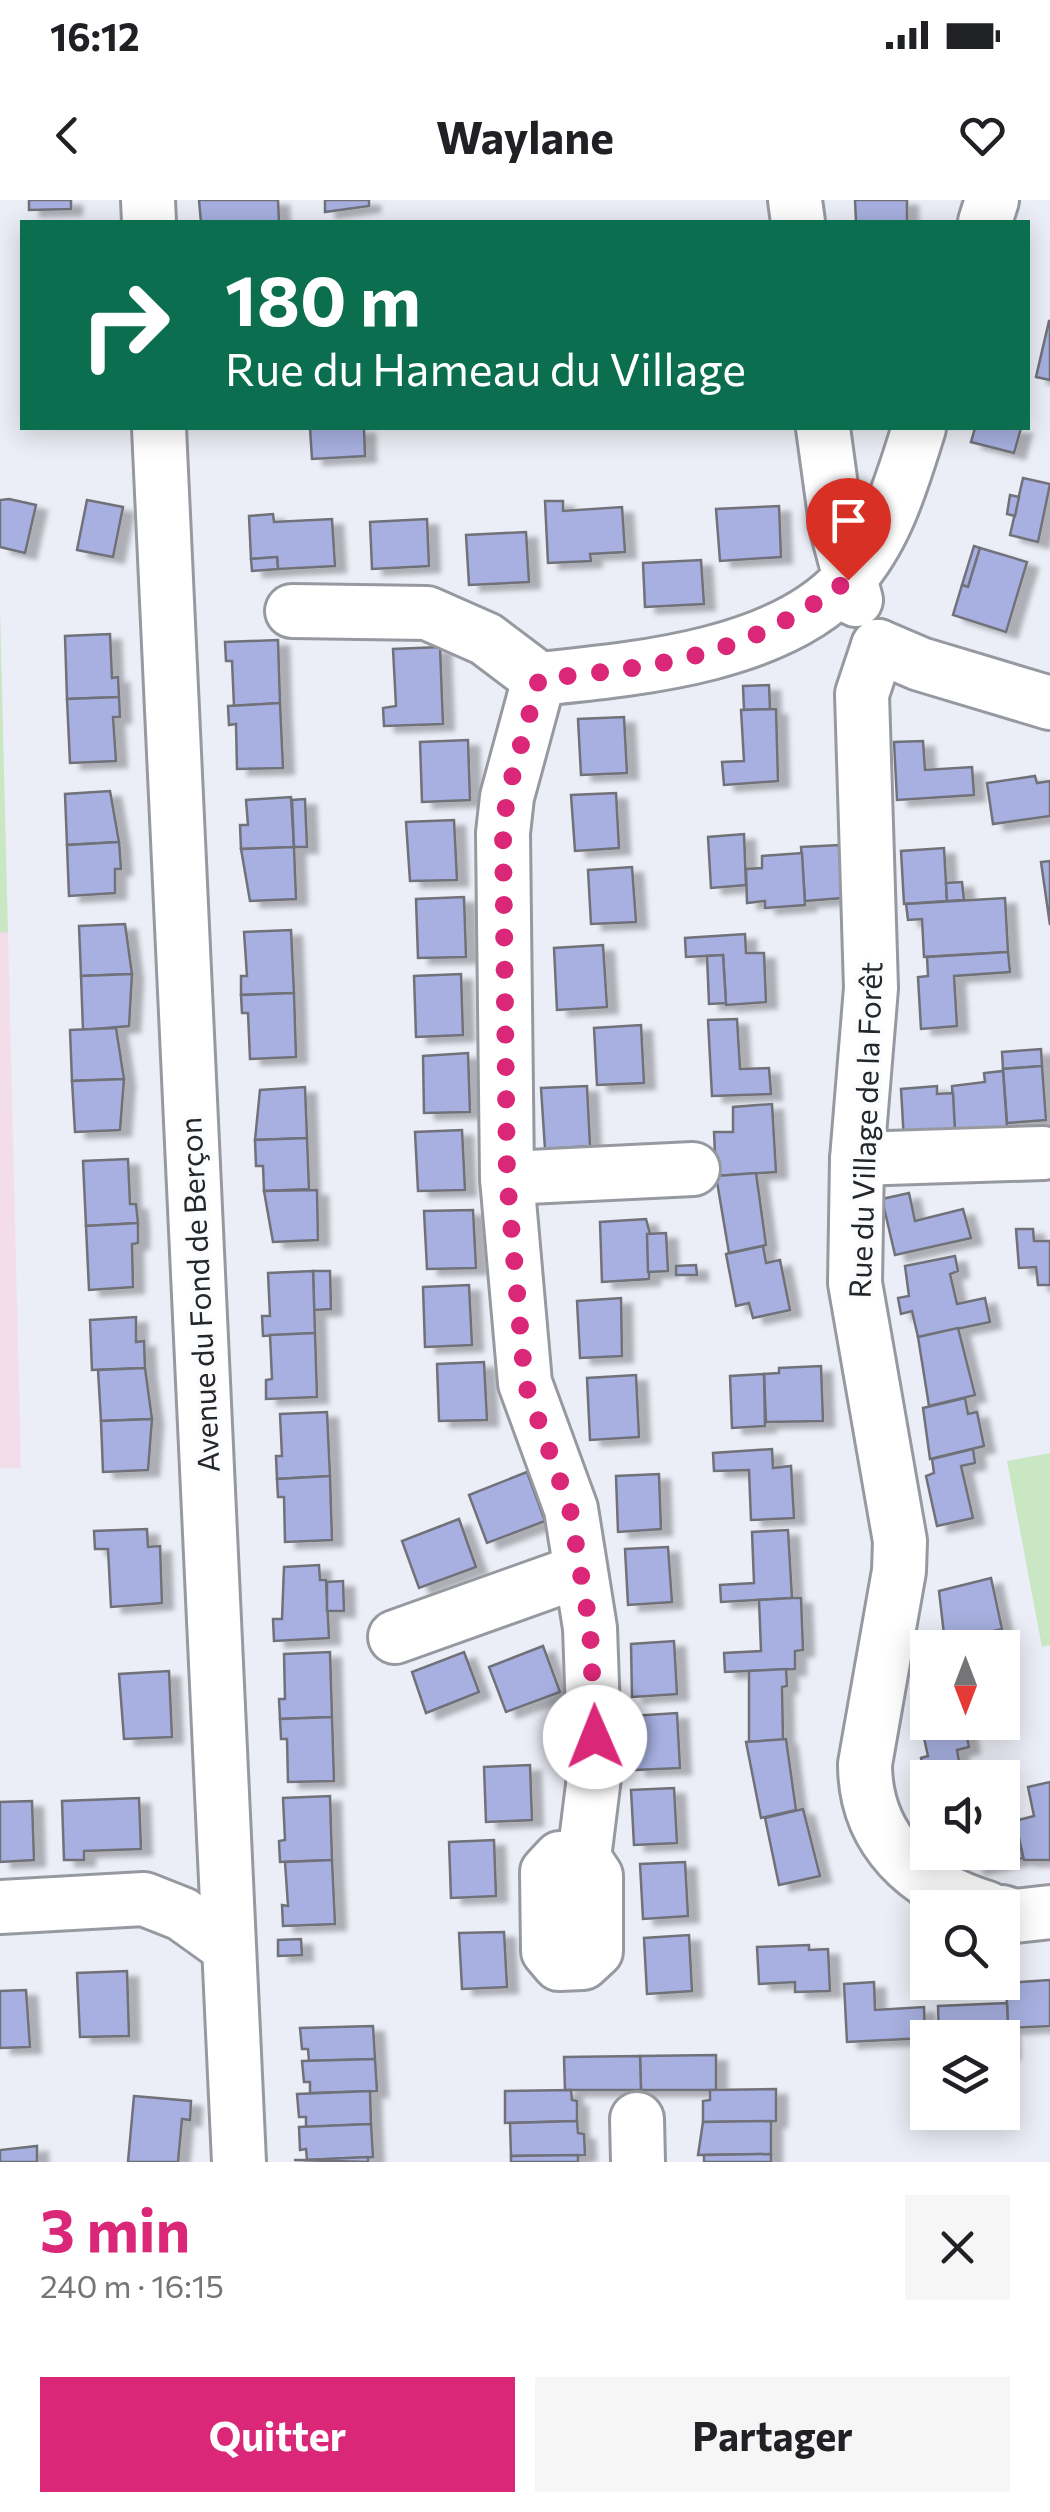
<!DOCTYPE html>
<html lang="fr">
<meta charset="utf-8">
<style>
body{margin:0;font-family:Commissioner,sans-serif;background:#f6f6f6;color:#202124;height:100vh;display:flex;flex-direction:column;font-size:38px;white-space:nowrap}
*{box-sizing:border-box;margin:0}
p{font-size:32px;color:#757577}
.icon{flex:none;width:55px;height:55px;fill:none;stroke:currentColor;stroke-width:2;stroke-linecap:round;stroke-linejoin:round}
.map{position:relative;height:1962px;overflow:hidden}
.side{display:flex;flex-direction:column;background:#fff;flex:1}
.side>*{flex:none}
.top-card{position:absolute;left:20px;top:20px;width:1010px;height:210px;border-radius:0px;box-shadow:0 5px 25px #0003;background:#0b6e4f;color:#fff;overflow:hidden}
.needle{width:65px;rotate:180deg}
.buttons{position:absolute;left:910px;top:1430px;display:grid;gap:20px}
.buttons a{display:grid;place-items:center;width:110px;height:110px;border-radius:0px;background:#fff;box-shadow:0 5px 25px #0003;font-size:50px}
.pin{position:absolute;display:grid;place-items:center;width:85px;height:85px;color:#fff;margin:-102px -42px;border-radius:50% 50% 50% 0;rotate:-45deg;box-shadow:0 0 10px #0007}
.pin .icon{rotate:45deg}
.me{position:absolute;width:110px;margin:-55px;rotate:359deg;stroke-linejoin:round;filter:drop-shadow(0 0 8px #0008)}
.turn{display:flex;align-items:center;gap:35px;height:210px;padding:0 40px;font-size:45px}
.turn .icon{width:130px;height:130px;stroke-width:2.5}
.turn b{display:block;font-size:70px;line-height:85px}
.round{display:grid;place-items:center;flex:none;width:105px;height:105px;border-radius:0px;background:#f6f6f6}
.headline{display:flex;align-items:center;justify-content:space-between;height:170px;padding:0 40px}
h1{font-size:60px;font-weight:700;line-height:75px;color:#db2777}
.cta{display:flex;gap:20px;margin-top:auto;padding:20px 40px}
.cta a{flex:1;height:115px;border-radius:0px;background:#db2777;color:#fff;font-size:40px;font-weight:700;line-height:115px;text-align:center}
.cta a+a{background:#f6f6f6;color:#202124}
.status{display:flex;justify-content:space-between;align-items:center;height:70px;padding:0 50px;background:#fff;direction:ltr}
.status svg{height:28px;fill:currentColor}
header{display:flex;justify-content:space-between;align-items:center;height:130px;padding:0 40px;background:#fff;font-size:45px;font-weight:700}
.map>svg:first-child{display:block}
.education{fill:#f3ddeb}
.green{fill:#c9e7c2}
.building{fill:#a7b0e0;stroke:#707179;stroke-width:2.5;filter:url(#shadow)}
.lines{fill:none;stroke-linecap:round;stroke-linejoin:round}
.minor-casing{stroke:#9799a1;stroke-width:58}
.minor{stroke:#fff;stroke-width:52}
.route{stroke:#db2777;stroke-width:18;stroke-dasharray:0 32.4}
.labels{text-anchor:middle;dominant-baseline:central;stroke-width:8;stroke-linejoin:round;paint-order:stroke}
.street-label{font-size:30px;fill:#252629;stroke:#fbfcfd}
</style>
<div class="status"><b>16:12</b><svg viewBox="0 0 49 12"><path d="M0 12V9h3v3zM5 12V6h3v6zM10 12V3h3v9zM15 12V0h3v12zM26 1h20v11H26zM47 4h2v5h-2z"/></svg></div>
<header><svg class="icon" aria-label="back" viewBox="0 0 24 24"><path d="M15 5l-7 7 7 7"/></svg>Waylane<svg class="icon" aria-label="heart" viewBox="0 0 24 24"><path d="M12 20l-8-8c-3-5 5-10 8-4 3-6 11-1 8 4z"/></svg></header>
<div class="map">
<svg width="1050" height="1962" viewBox="0 0 1050 1962">
<defs>
<filter id="shadow"><feDropShadow dx="11" dy="6" stdDeviation="2.5" flood-color="#0004"/></filter>
</defs>
<rect width="100%" height="100%" fill="#eceef7"/>
<path class="education" d="M 0,732 L 8,733 L 21,1268 L 0,1268 Z"/>
<g class="green">
<path d="M 0,407 L 8,733 L 0,732 Z"/>
<path d="M 1050,1253 L 1050,1445 L 1042,1447 L 1007,1261 Z"/>
</g>
<g class="building">
<path d="M 29,0 L 71,0 L 71,9 L 29,10 Z"/>
<path d="M 199,0 L 278,0 L 279,22 L 201,22 Z"/>
<path d="M 325,0 L 369,0 L 369,6 L 325,12 Z"/>
<path d="M 855,0 L 907,0 L 907,22 L 856,22 Z"/>
<path d="M 1049,121 L 1050,121 L 1050,180 L 1036,177 Z"/>
<path d="M 310,228 L 364,228 L 365,256 L 312,259 Z"/>
<path d="M 975,228 L 1021,228 L 1014,253 L 971,242 Z"/>
<path d="M 1023,278 L 1050,284 L 1038,342 L 1010,335 Z"/>
<path d="M 1010,295 L 1019,297 L 1015,316 L 1007,314 Z"/>
<path d="M 9,299 L 36,305 L 25,353 L 0,347 L 0,300 Z"/>
<path d="M 87,300 L 123,307 L 113,357 L 77,350 Z"/>
<path d="M 545,301 L 563,301 L 563,311 L 622,307 L 625,352 L 590,354 L 591,361 L 548,363 Z"/>
<path d="M 779,306 L 781,357 L 720,361 L 716,309 Z"/>
<path d="M 273,314 L 274,322 L 332,319 L 335,366 L 278,369 L 277,357 L 251,359 L 249,316 Z"/>
<path d="M 427,319 L 429,366 L 372,369 L 370,322 Z"/>
<path d="M 526,332 L 529,382 L 469,385 L 466,335 Z"/>
<path d="M 974,346 L 980,348 L 968,387 L 962,385 Z"/>
<path d="M 980,348 L 1027,362 L 1006,432 L 953,415 L 962,385 L 968,387 Z"/>
<path d="M 277,357 L 278,369 L 252,371 L 251,359 Z"/>
<path d="M 701,360 L 704,404 L 645,407 L 643,363 Z"/>
<path d="M 110,434 L 112,478 L 118,477 L 119,497 L 67,499 L 65,436 Z"/>
<path d="M 278,440 L 280,503 L 234,506 L 232,461 L 226,461 L 225,442 Z"/>
<path d="M 440,447 L 443,524 L 384,526 L 383,508 L 396,506 L 393,449 Z"/>
<path d="M 769,485 L 770,509 L 744,510 L 743,486 Z"/>
<path d="M 119,497 L 120,517 L 113,517 L 116,561 L 70,563 L 67,499 Z"/>
<path d="M 280,503 L 283,568 L 237,569 L 236,524 L 229,525 L 228,506 Z"/>
<path d="M 776,509 L 778,581 L 724,585 L 722,562 L 744,561 L 741,510 Z"/>
<path d="M 624,517 L 627,573 L 581,575 L 578,519 Z"/>
<path d="M 468,540 L 470,600 L 422,602 L 420,542 Z"/>
<path d="M 923,541 L 925,570 L 972,567 L 974,595 L 897,600 L 894,542 Z"/>
<path d="M 1035,576 L 1037,583 L 1050,581 L 1050,616 L 993,624 L 987,583 Z"/>
<path d="M 110,591 L 119,642 L 67,645 L 65,594 Z"/>
<path d="M 616,593 L 619,648 L 575,651 L 571,595 Z"/>
<path d="M 291,597 L 294,647 L 241,649 L 240,625 L 248,625 L 246,600 Z"/>
<path d="M 305,599 L 307,647 L 294,647 L 292,600 Z"/>
<path d="M 454,620 L 457,680 L 410,681 L 406,622 Z"/>
<path d="M 744,634 L 746,685 L 711,688 L 708,637 Z"/>
<path d="M 119,642 L 121,669 L 115,669 L 115,693 L 69,696 L 67,645 Z"/>
<path d="M 839,645 L 842,698 L 805,701 L 801,647 Z"/>
<path d="M 294,647 L 296,699 L 250,701 L 241,649 Z"/>
<path d="M 944,648 L 947,701 L 904,704 L 901,651 Z"/>
<path d="M 802,653 L 805,705 L 765,708 L 765,701 L 747,703 L 746,669 L 762,668 L 762,656 Z"/>
<path d="M 1050,661 L 1050,725 L 1041,662 Z"/>
<path d="M 632,667 L 636,722 L 591,724 L 588,670 Z"/>
<path d="M 962,682 L 964,700 L 947,701 L 946,683 Z"/>
<path d="M 464,697 L 466,757 L 418,758 L 416,699 Z"/>
<path d="M 1005,698 L 1008,752 L 924,757 L 922,719 L 908,720 L 906,704 Z"/>
<path d="M 125,724 L 132,774 L 81,776 L 79,726 Z"/>
<path d="M 291,730 L 294,793 L 241,795 L 241,776 L 247,776 L 244,732 Z"/>
<path d="M 745,734 L 746,753 L 764,753 L 766,802 L 726,805 L 723,755 L 686,757 L 685,738 Z"/>
<path d="M 603,745 L 607,807 L 557,810 L 554,748 Z"/>
<path d="M 1008,752 L 1010,772 L 954,776 L 957,826 L 921,829 L 918,777 L 928,776 L 927,757 Z"/>
<path d="M 723,755 L 726,803 L 709,804 L 707,756 Z"/>
<path d="M 132,774 L 129,826 L 83,830 L 81,776 Z"/>
<path d="M 461,774 L 463,835 L 416,837 L 414,776 Z"/>
<path d="M 294,793 L 296,857 L 250,859 L 248,813 L 242,813 L 241,795 Z"/>
<path d="M 737,819 L 740,869 L 769,868 L 771,894 L 712,896 L 708,820 Z"/>
<path d="M 641,825 L 644,883 L 597,885 L 594,828 Z"/>
<path d="M 116,828 L 124,879 L 72,881 L 70,830 Z"/>
<path d="M 1041,849 L 1042,866 L 1003,869 L 1002,852 Z"/>
<path d="M 468,853 L 470,912 L 424,913 L 423,856 Z"/>
<path d="M 1042,866 L 1046,920 L 1007,923 L 1003,869 Z"/>
<path d="M 1003,871 L 1007,927 L 955,938 L 952,886 L 985,882 L 984,873 Z"/>
<path d="M 124,879 L 120,930 L 75,932 L 72,881 Z"/>
<path d="M 587,886 L 590,946 L 545,949 L 541,888 Z"/>
<path d="M 937,886 L 937,894 L 953,893 L 955,931 L 904,941 L 901,889 Z"/>
<path d="M 305,887 L 307,938 L 255,940 L 260,890 Z"/>
<path d="M 772,904 L 776,972 L 716,976 L 714,932 L 733,932 L 733,907 Z"/>
<path d="M 462,930 L 465,990 L 418,991 L 415,932 Z"/>
<path d="M 307,938 L 309,989 L 264,991 L 263,966 L 256,966 L 255,940 Z"/>
<path d="M 128,959 L 130,1004 L 136,1004 L 138,1023 L 86,1026 L 83,961 Z"/>
<path d="M 756,973 L 766,1045 L 729,1053 L 716,976 Z"/>
<path d="M 317,990 L 318,1040 L 273,1042 L 264,991 Z"/>
<path d="M 909,993 L 915,1021 L 963,1009 L 971,1038 L 895,1055 L 882,999 Z"/>
<path d="M 473,1010 L 476,1068 L 427,1069 L 424,1011 Z"/>
<path d="M 646,1019 L 650,1034 L 649,1079 L 602,1082 L 600,1022 Z"/>
<path d="M 138,1023 L 138,1043 L 132,1044 L 133,1087 L 89,1090 L 86,1026 Z"/>
<path d="M 1016,1029 L 1033,1029 L 1034,1041 L 1050,1041 L 1050,1085 L 1038,1085 L 1036,1067 L 1019,1068 Z"/>
<path d="M 666,1033 L 668,1071 L 648,1072 L 647,1034 Z"/>
<path d="M 763,1046 L 766,1063 L 780,1060 L 790,1110 L 753,1118 L 749,1103 L 736,1106 L 726,1054 Z"/>
<path d="M 955,1056 L 958,1071 L 950,1074 L 957,1104 L 985,1098 L 990,1122 L 918,1137 L 912,1111 L 901,1114 L 898,1098 L 909,1096 L 905,1066 Z"/>
<path d="M 696,1065 L 697,1075 L 676,1075 L 676,1066 Z"/>
<path d="M 313,1071 L 330,1071 L 331,1109 L 314,1110 Z"/>
<path d="M 313,1071 L 315,1133 L 263,1136 L 262,1116 L 270,1116 L 268,1073 Z"/>
<path d="M 469,1085 L 472,1145 L 425,1147 L 423,1087 Z"/>
<path d="M 621,1098 L 622,1156 L 580,1158 L 577,1101 Z"/>
<path d="M 136,1117 L 136,1142 L 144,1141 L 145,1168 L 92,1170 L 90,1120 Z"/>
<path d="M 958,1128 L 975,1195 L 929,1206 L 918,1137 Z"/>
<path d="M 315,1133 L 317,1197 L 266,1199 L 266,1180 L 272,1179 L 270,1135 Z"/>
<path d="M 484,1162 L 487,1220 L 439,1221 L 437,1164 Z"/>
<path d="M 821,1166 L 823,1221 L 766,1222 L 764,1174 L 779,1173 L 779,1168 Z"/>
<path d="M 145,1168 L 152,1219 L 101,1221 L 98,1170 Z"/>
<path d="M 764,1174 L 765,1226 L 732,1228 L 730,1176 Z"/>
<path d="M 636,1175 L 639,1237 L 590,1240 L 587,1178 Z"/>
<path d="M 965,1198 L 968,1214 L 977,1212 L 984,1246 L 930,1259 L 923,1208 Z"/>
<path d="M 327,1212 L 330,1276 L 277,1279 L 276,1256 L 282,1256 L 280,1214 Z"/>
<path d="M 152,1219 L 148,1270 L 103,1272 L 101,1221 Z"/>
<path d="M 772,1249 L 773,1268 L 791,1266 L 794,1318 L 751,1320 L 749,1270 L 714,1271 L 713,1253 Z"/>
<path d="M 973,1249 L 975,1263 L 961,1266 L 973,1318 L 937,1326 L 926,1276 L 934,1273 L 932,1259 Z"/>
<path d="M 527,1272 L 545,1321 L 487,1343 L 469,1295 Z"/>
<path d="M 659,1274 L 661,1329 L 618,1332 L 616,1276 Z"/>
<path d="M 330,1276 L 332,1340 L 285,1342 L 284,1297 L 278,1297 L 277,1279 Z"/>
<path d="M 459,1319 L 476,1367 L 419,1388 L 402,1341 Z"/>
<path d="M 147,1329 L 148,1347 L 160,1346 L 162,1403 L 111,1407 L 108,1349 L 95,1349 L 94,1331 Z"/>
<path d="M 788,1330 L 792,1398 L 721,1402 L 720,1385 L 754,1383 L 752,1332 Z"/>
<path d="M 668,1347 L 672,1402 L 628,1405 L 625,1349 Z"/>
<path d="M 319,1365 L 320,1380 L 326,1380 L 329,1438 L 274,1441 L 273,1419 L 282,1419 L 284,1367 Z"/>
<path d="M 991,1378 L 1002,1429 L 945,1443 L 939,1391 Z"/>
<path d="M 343,1381 L 344,1411 L 327,1411 L 327,1382 Z"/>
<path d="M 792,1398 L 801,1398 L 803,1450 L 795,1451 L 795,1469 L 725,1472 L 724,1453 L 761,1451 L 759,1400 Z"/>
<path d="M 982,1434 L 984,1448 L 930,1448 L 929,1446 Z"/>
<path d="M 674,1441 L 677,1494 L 632,1497 L 631,1444 Z"/>
<path d="M 543,1446 L 560,1492 L 506,1512 L 489,1467 Z"/>
<path d="M 330,1452 L 332,1517 L 280,1519 L 279,1499 L 285,1499 L 284,1454 Z"/>
<path d="M 464,1452 L 479,1492 L 426,1513 L 412,1472 Z"/>
<path d="M 786,1469 L 787,1486 L 782,1487 L 783,1540 L 749,1542 L 749,1471 Z"/>
<path d="M 169,1471 L 172,1537 L 124,1539 L 119,1474 Z"/>
<path d="M 928,1504 L 928,1522 L 964,1522 L 969,1547 L 957,1550 L 962,1578 L 928,1578 L 927,1589 L 921,1558 L 928,1556 L 917,1506 Z"/>
<path d="M 677,1513 L 680,1568 L 635,1570 L 632,1516 Z"/>
<path d="M 332,1517 L 334,1581 L 288,1582 L 287,1539 L 281,1539 L 280,1519 Z"/>
<path d="M 786,1539 L 796,1610 L 761,1618 L 746,1542 Z"/>
<path d="M 530,1565 L 532,1620 L 486,1622 L 484,1567 Z"/>
<path d="M 1050,1582 L 1050,1660 L 1024,1660 L 1015,1621 L 1034,1616 L 1028,1587 Z"/>
<path d="M 674,1588 L 677,1643 L 634,1645 L 631,1590 Z"/>
<path d="M 330,1596 L 332,1660 L 280,1662 L 279,1641 L 285,1640 L 283,1598 Z"/>
<path d="M 139,1598 L 141,1649 L 84,1651 L 84,1660 L 64,1660 L 62,1601 Z"/>
<path d="M 32,1601 L 34,1660 L 0,1662 L 0,1602 Z"/>
<path d="M 803,1609 L 820,1676 L 779,1685 L 765,1618 Z"/>
<path d="M 1014,1614 L 1023,1658 L 974,1668 L 971,1658 L 951,1662 L 949,1652 L 1002,1652 L 1002,1616 Z"/>
<path d="M 494,1640 L 496,1696 L 451,1698 L 449,1642 Z"/>
<path d="M 332,1660 L 335,1724 L 283,1726 L 282,1705 L 288,1706 L 285,1662 Z"/>
<path d="M 685,1662 L 688,1716 L 643,1719 L 640,1664 Z"/>
<path d="M 504,1732 L 507,1787 L 462,1789 L 459,1733 Z"/>
<path d="M 689,1735 L 692,1791 L 647,1794 L 644,1738 Z"/>
<path d="M 301,1739 L 302,1755 L 278,1756 L 278,1740 Z"/>
<path d="M 809,1745 L 809,1750 L 828,1749 L 830,1791 L 795,1792 L 795,1782 L 759,1784 L 757,1747 Z"/>
<path d="M 127,1771 L 129,1836 L 80,1837 L 77,1773 Z"/>
<path d="M 1050,1780 L 1050,1826 L 1008,1828 L 1006,1783 Z"/>
<path d="M 874,1782 L 875,1810 L 924,1807 L 925,1838 L 847,1842 L 844,1784 Z"/>
<path d="M 26,1790 L 30,1847 L 0,1848 L 0,1791 Z"/>
<path d="M 1007,1803 L 1009,1853 L 1002,1853 L 1002,1838 L 939,1838 L 938,1806 Z"/>
<path d="M 373,1826 L 375,1859 L 309,1861 L 308,1849 L 302,1849 L 300,1828 Z"/>
<path d="M 716,1855 L 716,1890 L 641,1890 L 640,1856 Z"/>
<path d="M 640,1856 L 641,1890 L 565,1890 L 564,1857 Z"/>
<path d="M 375,1859 L 377,1891 L 310,1893 L 310,1882 L 304,1882 L 302,1861 Z"/>
<path d="M 776,1889 L 776,1921 L 703,1922 L 703,1901 L 710,1900 L 710,1890 Z"/>
<path d="M 571,1890 L 572,1900 L 577,1901 L 577,1921 L 505,1923 L 505,1891 Z"/>
<path d="M 370,1891 L 371,1924 L 306,1927 L 306,1917 L 299,1917 L 297,1894 Z"/>
<path d="M 134,1896 L 191,1901 L 190,1920 L 182,1919 L 178,1962 L 128,1962 Z"/>
<path d="M 577,1921 L 578,1933 L 584,1934 L 585,1955 L 511,1956 L 510,1923 Z"/>
<path d="M 771,1921 L 771,1954 L 698,1955 L 703,1922 Z"/>
<path d="M 371,1924 L 373,1957 L 307,1960 L 306,1949 L 300,1950 L 299,1927 Z"/>
<path d="M 37,1946 L 37,1962 L 0,1962 L 0,1950 Z"/>
<path d="M 771,1954 L 771,1962 L 704,1962 L 704,1955 Z"/>
<path d="M 578,1955 L 578,1962 L 511,1962 L 511,1956 Z"/>
<path d="M 368,1957 L 368,1962 L 294,1960 L 307,1960 Z"/>
</g>
<g class="lines">
<defs>
<g id="minor">
<path d="M 148,0 L 149,22"/>
<path d="M 795,0 L 798,22"/>
<path d="M 985,22 L 992,0"/>
<path d="M 159,228 L 239,1962"/>
<path d="M 823,228 L 837,330 L 856,400"/>
<path d="M 292,411 L 427,413 L 486,439 L 539,479"/>
<path d="M 878,446 L 862,494 L 871,788 L 857,959 L 855,1083 L 900,1341 L 899,1371 L 865,1564 C 865,1640 917,1687 987,1708"/>
<path d="M 878,446 L 920,464 L 1050,503"/>
<path d="M 857,959 L 1043,953"/>
<path d="M 507,978 L 693,969"/>
<path d="M 395,1437 L 580,1371"/>
<path d="M 560,1658 L 584,1658 L 596,1676 L 596,1751 L 583,1763 L 559,1764 L 548,1751 L 547,1672 Z"/>
<path d="M 584,1658 L 595,1569 L 590,1428 L 571,1309 L 525,1183 L 507,978 L 503,633 L 507,597 L 539,479 C 635,469 779,457 848,380 C 887,337 902,281 919,228"/>
<path d="M 0,1707 L 144,1699 L 182,1714 L 228,1747"/>
<path d="M 1002,1712 L 1015,1716 L 1050,1712"/>
<path d="M 637,1919 L 638,1962"/>
</g>
</defs>
<use href="#minor" class="minor-casing"/>
<use href="#minor" class="minor"/>
</g>
<g class="lines">
<path class="route" d="M 595,1537 L 590,1428 L 570,1309 L 525,1183 L 507,978 L 503,634 L 507,596 L 539,479 C 663,466 745,458 848,380"/>
</g>
<g class="labels">
<g class="street-label">
<text transform="translate(864 930) rotate(-88)">Rue du Village de la Forêt</text>
<text transform="translate(198 1095) rotate(-93)">Avenue du Fond de Berçon</text>
</g>
</g>
</svg>
<div class="buttons">
<a><svg class="needle" viewBox="-14 -14 28 28"><path d="M0-13l5 13h-10z" fill="#e53935"/><path d="M0 13l5-13h-10z" fill="#757577"/></svg></a>
<a><svg class="icon" aria-label="sound" viewBox="0 0 24 24"><path d="M4 9h4l5-4v14l-5-4H4zM17 9q2 3 0 6"/></svg></a>
<a><svg class="icon" aria-label="search" viewBox="0 0 24 24"><circle cx="10" cy="10" r="6"/><path d="M15 15l6 6"/></svg></a>
<a><svg class="icon" aria-label="layers" viewBox="0 0 24 24"><path d="M12 4l9 5-9 5-9-5zM3 14l9 5 9-5"/></svg></a>
</div>
<div class="pin" style="left:848px;top:380px;background:#d93025"><svg class="icon" aria-label="arrive" viewBox="0 0 24 24"><path d="M6 21V4h12l-3 4 3 4H6"/></svg></div>
<svg class="me" style="left:595px;top:1537px" viewBox="-20 -20 40 40"><circle r="19" fill="#fff"/><path d="M0-13L10 11 0 6-10 11z" fill="#db2777"/></svg>
<div class="top-card">
<div class="turn"><svg class="icon" aria-label="right" viewBox="0 0 24 24"><path d="M7 20v-9h11M14 6l5 5-5 5"/></svg><div><b>180 m</b>Rue du Hameau du Village</div></div>
</div>
</div>
<section class="side">
<div class="headline"><div><h1>3 min</h1><p>240 m · 16:15</p></div><a class="round"><svg class="icon" aria-label="close" viewBox="0 0 24 24"><path d="M6 6l12 12M18 6L6 18"/></svg></a></div>
<div class="cta"><a>Quitter</a><a>Partager</a></div>
</section>
